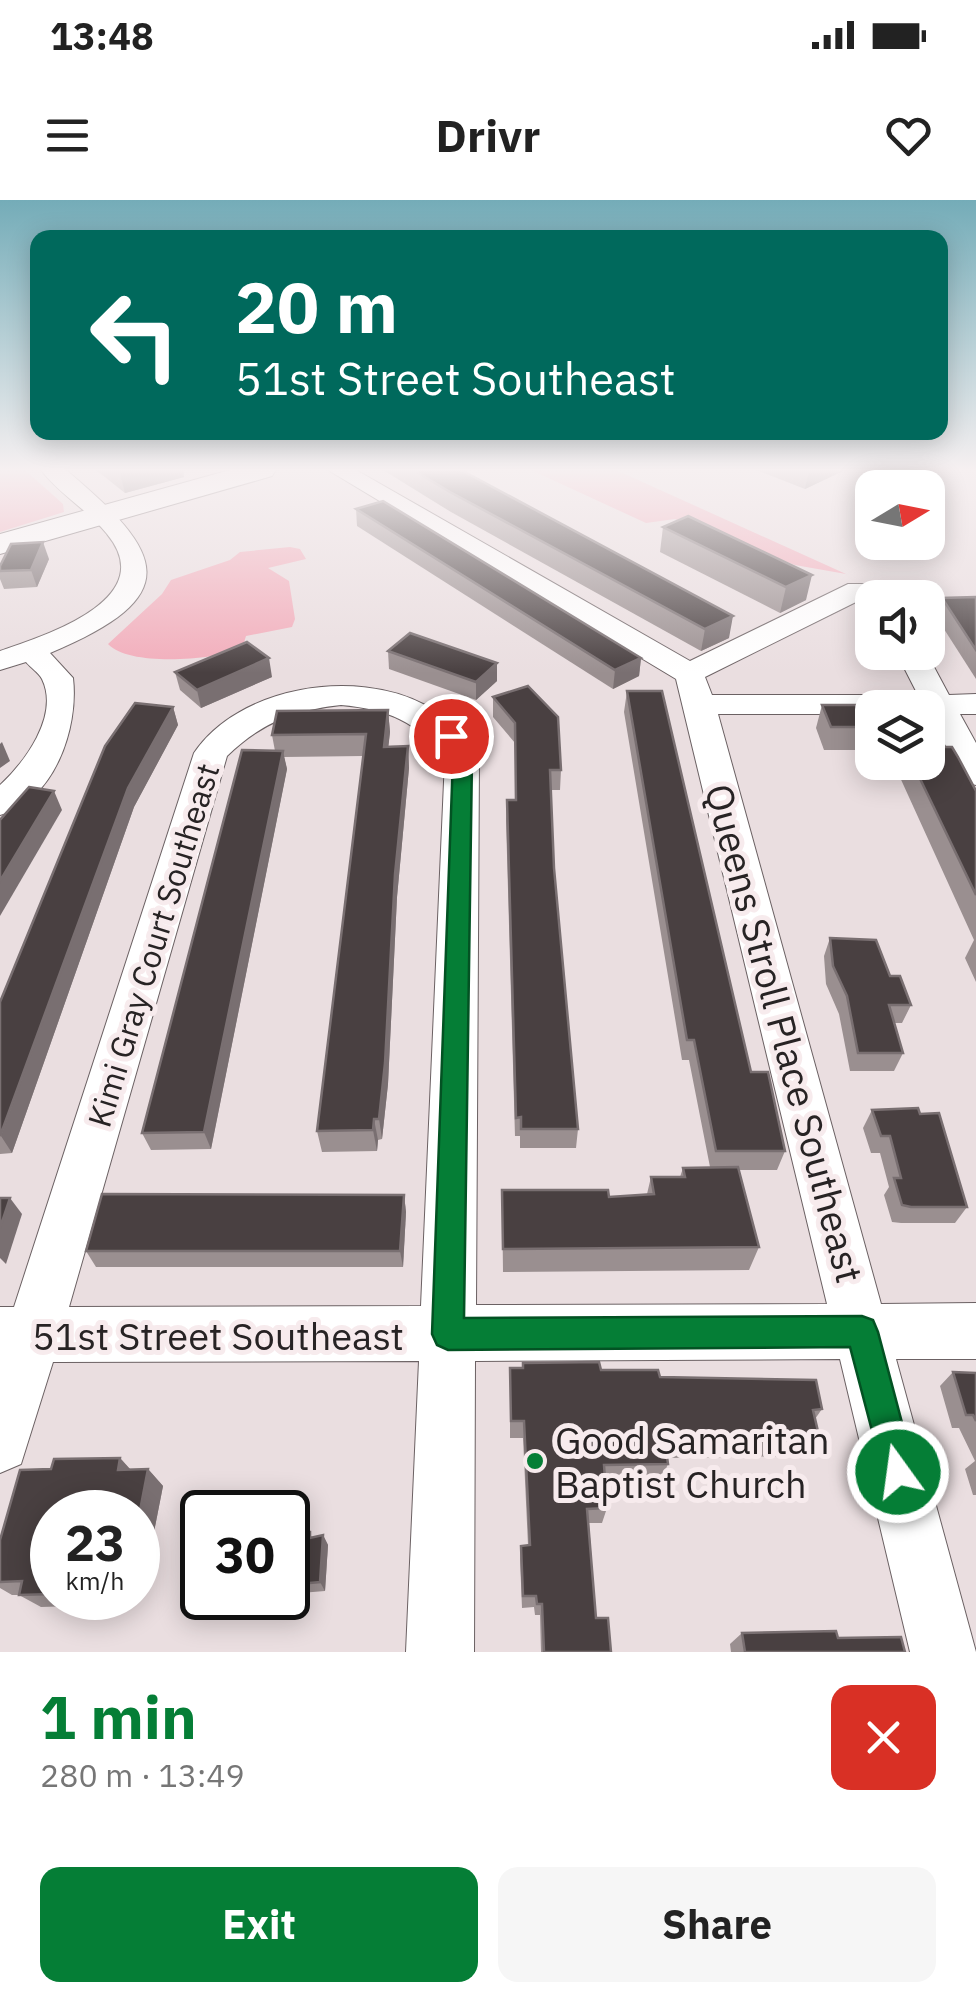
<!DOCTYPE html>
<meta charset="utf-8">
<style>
body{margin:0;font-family:"IBM Plex Sans",sans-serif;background:#f6f6f6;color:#222;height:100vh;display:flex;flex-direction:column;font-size:38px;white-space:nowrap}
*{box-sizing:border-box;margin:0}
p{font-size:32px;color:#767676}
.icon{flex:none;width:55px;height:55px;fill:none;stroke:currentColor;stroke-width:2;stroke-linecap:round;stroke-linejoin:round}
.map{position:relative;height:1452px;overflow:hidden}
.drawer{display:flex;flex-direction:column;background:#fff;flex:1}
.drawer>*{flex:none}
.top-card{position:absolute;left:30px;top:30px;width:918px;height:210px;border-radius:20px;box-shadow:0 5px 25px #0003;background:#00695c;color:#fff;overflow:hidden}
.needle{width:65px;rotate:80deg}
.fabs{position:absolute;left:855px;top:270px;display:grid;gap:20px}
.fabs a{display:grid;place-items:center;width:90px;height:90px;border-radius:20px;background:#fff;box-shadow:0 5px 25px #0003;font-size:50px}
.speed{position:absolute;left:30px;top:1290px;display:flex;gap:20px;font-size:50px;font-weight:700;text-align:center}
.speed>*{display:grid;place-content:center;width:130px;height:130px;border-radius:50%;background:#fff;box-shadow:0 5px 25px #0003;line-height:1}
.speed small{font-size:25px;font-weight:400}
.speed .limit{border:5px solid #111;border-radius:15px;background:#fff;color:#111}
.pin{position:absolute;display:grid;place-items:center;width:85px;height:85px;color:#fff;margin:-42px;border:5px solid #fff;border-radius:50%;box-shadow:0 2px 10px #0007}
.me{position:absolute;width:110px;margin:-55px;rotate:346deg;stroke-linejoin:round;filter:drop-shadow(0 0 8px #0008)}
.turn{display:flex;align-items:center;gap:35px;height:210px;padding:0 40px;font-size:45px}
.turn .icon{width:130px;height:130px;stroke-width:2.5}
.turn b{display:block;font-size:70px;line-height:85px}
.round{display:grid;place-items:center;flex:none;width:105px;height:105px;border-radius:20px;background:#f6f6f6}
.overview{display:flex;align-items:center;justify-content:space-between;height:170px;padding:0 40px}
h1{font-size:60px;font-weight:800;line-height:75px;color:#057e36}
.cta{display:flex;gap:20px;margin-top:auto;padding:20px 40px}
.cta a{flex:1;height:115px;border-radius:20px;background:#057e36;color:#fff;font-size:40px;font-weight:800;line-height:115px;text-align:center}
.cta a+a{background:#f6f6f6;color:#222}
.status{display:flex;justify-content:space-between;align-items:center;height:70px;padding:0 50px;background:#fff;direction:ltr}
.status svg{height:28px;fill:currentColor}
header{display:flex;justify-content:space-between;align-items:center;height:130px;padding:0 40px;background:#fff;font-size:45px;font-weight:800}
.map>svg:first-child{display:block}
.green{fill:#f2acba}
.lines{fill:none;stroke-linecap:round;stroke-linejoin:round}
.minor-casing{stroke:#6b6163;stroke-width:2}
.major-casing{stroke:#6b6163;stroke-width:2}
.minor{fill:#fff;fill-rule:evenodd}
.major{fill:#fff;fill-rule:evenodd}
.wall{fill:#9a8f90}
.shaded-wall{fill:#796f71}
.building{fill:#494041;stroke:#796f71;stroke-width:2.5}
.route{fill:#057e36;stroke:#035223;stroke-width:2.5}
.poi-dot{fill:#057e36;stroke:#f7ebed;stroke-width:4}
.labels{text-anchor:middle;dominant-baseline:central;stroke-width:10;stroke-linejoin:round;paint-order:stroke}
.street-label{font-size:32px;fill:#272324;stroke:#f7ebed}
.near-street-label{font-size:38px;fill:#272324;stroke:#f7ebed}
.near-poi-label{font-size:38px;fill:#272324;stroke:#f7ebed;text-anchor:start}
</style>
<div class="status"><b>13:48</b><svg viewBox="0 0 49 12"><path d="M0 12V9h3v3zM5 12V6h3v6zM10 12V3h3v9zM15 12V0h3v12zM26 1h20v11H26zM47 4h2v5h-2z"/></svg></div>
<header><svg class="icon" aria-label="menu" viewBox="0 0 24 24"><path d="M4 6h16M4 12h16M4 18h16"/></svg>Drivr<svg class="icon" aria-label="heart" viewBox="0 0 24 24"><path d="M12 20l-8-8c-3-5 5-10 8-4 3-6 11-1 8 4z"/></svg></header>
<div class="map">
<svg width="976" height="1452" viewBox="0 0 976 1452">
<rect width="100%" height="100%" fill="#eadee0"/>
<g class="green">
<path d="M 0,270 L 25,270 L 63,304 L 64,312 L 0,332 Z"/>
<path d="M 531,270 L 616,270 L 846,374 L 795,365 L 675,319 L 646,323 Z"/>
<path d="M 290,347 L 300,349 L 306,359 L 268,368 L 289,381 L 295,419 L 292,427 L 246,436 L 242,449 C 213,460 129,467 108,444 L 162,394 L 171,380 L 230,360 L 240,352 Z"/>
</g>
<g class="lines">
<defs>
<g id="minor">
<path d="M 41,270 L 66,270 C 165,353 187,396 50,453 L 73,478 C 79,528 54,601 0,615 L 0,585 C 24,563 60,516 42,479 C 39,473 30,467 26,462 L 0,470 L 0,451 C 46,435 161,399 107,334 C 88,310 59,294 41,270 Z"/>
<path d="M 328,270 L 356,270 L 690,461 L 848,384 L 868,384 L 887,398 L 872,398 L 872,406 L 858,401 L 705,477 L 712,495 L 918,495 L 896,452 L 926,452 L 949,495 L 976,494 L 976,514 L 960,514 L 976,543 L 976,585 L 964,582 L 959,574 L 928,508 L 872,508 L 872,514 L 718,514 L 881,1104 L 976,1103 L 976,1159 L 896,1159 L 976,1452 L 910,1452 L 840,1159 L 475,1161 L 474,1452 L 406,1452 L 419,1161 L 53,1162 L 21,1264 L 0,1273 L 0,1107 L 14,1107 L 194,553 C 239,486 356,468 425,505 C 448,517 464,536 479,558 L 476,1105 L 827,1104 L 676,479 ZM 341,505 C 386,509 418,521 445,559 L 421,1106 L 69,1107 L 227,556 C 261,523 294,510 341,505 Z"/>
</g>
<path id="major" d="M 230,270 L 276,270 L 272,276 L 0,354 L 0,334 Z"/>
</defs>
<use href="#minor" class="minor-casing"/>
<use href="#major" class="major-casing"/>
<use href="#minor" class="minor"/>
<use href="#major" class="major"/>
</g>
<g class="wall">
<path d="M 96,270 L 183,270 L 184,277 L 125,293 Z"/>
<path d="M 383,270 L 461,270 L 729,438 L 701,451 L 451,312 Z"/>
<path d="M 756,270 L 845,270 L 805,289 Z"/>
<path d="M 356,309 L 641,458 L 639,476 L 613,489 L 357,326 Z"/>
<path d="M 688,316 L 806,400 L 780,413 L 660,352 L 663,327 Z"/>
<path d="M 49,359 L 37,387 L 4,389 L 0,379 L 0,366 Z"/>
<path d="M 976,397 L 976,479 L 935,415 L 942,398 Z"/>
<path d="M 388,451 L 497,463 L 497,481 L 476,500 L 389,469 Z"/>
<path d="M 175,472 L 272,477 L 201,508 L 180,490 Z"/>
<path d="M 627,491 L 751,872 L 785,951 L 777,970 L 739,970 L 759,1047 L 749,1070 L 503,1072 L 502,990 L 609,997 L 647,994 L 651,977 L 680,977 L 683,968 L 710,967 L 689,860 L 682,860 L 624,512 Z"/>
<path d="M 493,497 L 561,570 L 560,590 L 551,590 L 554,668 L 578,929 L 576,948 L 520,948 L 520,936 L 515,936 L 506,620 L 507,600 L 515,600 L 515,543 L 493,517 Z"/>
<path d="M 822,505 L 872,508 L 872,550 L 824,550 L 816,528 Z"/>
<path d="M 173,507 L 178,525 L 134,607 L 12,953 L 0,954 L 0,802 Z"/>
<path d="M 388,510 L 390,532 L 388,547 L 408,546 L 409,568 L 397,697 L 388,884 L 382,939 L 378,940 L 377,951 L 322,952 L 317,931 L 363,556 L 284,557 L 287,569 L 211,949 L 151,950 L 142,933 L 275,551 L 272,535 Z"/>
<path d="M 943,547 L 976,591 L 976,782 L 965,758 L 974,740 L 893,562 L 928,562 Z"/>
<path d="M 830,738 L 890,776 L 911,805 L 902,823 L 894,823 L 903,853 L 894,871 L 850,871 L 839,814 L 826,784 L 824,756 Z"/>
<path d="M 872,910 L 967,1007 L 955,1023 L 901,1023 L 892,1022 L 884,995 L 889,987 L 880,953 L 871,953 L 863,928 Z"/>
<path d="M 404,995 L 406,1012 L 403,1067 L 96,1067 L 86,1051 Z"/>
<path d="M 510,1168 L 601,1170 L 660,1177 L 822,1209 L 815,1219 L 820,1240 L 807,1256 L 667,1258 L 668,1264 L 661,1280 L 605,1281 L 607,1308 L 602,1323 L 589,1323 L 596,1418 L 611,1452 L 541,1452 L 540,1415 L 535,1415 L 534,1407 L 522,1408 L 520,1359 L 521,1346 L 528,1345 L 523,1238 L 510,1238 Z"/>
<path d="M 953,1172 L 976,1173 L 976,1295 L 973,1295 L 965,1269 L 975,1261 L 959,1228 L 952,1228 L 940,1186 Z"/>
<path d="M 120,1258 L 131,1270 L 148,1269 L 163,1286 L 142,1393 L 138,1393 L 138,1312 L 52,1312 L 52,1398 L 110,1398 L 108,1405 L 41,1407 L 19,1395 L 12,1395 L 0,1388 L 0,1340 L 51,1269 Z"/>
<path d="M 288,1332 L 313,1337 L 323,1335 L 328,1345 L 325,1391 L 288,1394 Z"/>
<path d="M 742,1433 L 838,1438 L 905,1452 L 731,1452 L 730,1444 Z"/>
</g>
<g class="shaded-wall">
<path d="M 119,270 L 183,270 L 184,277 L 125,293 Z"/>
<path d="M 809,270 L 845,270 L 805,289 Z"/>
<path d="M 43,342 L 49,359 L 37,387 L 31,370 Z"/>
<path d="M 812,375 L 806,400 L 780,413 L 786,387 Z"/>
<path d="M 733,416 L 729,438 L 701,451 L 705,429 Z"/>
<path d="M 269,458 L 272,477 L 201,508 L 197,490 Z"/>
<path d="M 641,458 L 639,476 L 613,489 L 615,470 Z"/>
<path d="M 497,463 L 497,481 L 476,500 L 476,482 Z"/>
<path d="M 173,507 L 178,525 L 134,607 L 12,953 L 1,936 L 128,588 Z"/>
<path d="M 388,510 L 390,532 L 386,569 L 384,547 Z"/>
<path d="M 2,542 L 10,561 L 0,568 L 0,544 Z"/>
<path d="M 408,546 L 409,568 L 397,697 L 388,884 L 382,939 L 379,919 L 395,674 Z"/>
<path d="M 283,551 L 287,569 L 211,949 L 204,932 Z"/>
<path d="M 54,591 L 62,610 L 0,716 L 0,681 Z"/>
<path d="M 374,919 L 378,940 L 377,951 L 373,930 Z"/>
<path d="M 404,995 L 406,1012 L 403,1067 L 400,1051 Z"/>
<path d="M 10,998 L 22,1014 L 6,1064 L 0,1058 L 0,1028 Z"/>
<path d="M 120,1258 L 136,1276 L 118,1270 Z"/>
<path d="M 148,1269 L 163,1286 L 142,1393 L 138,1389 L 138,1321 Z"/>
<path d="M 323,1335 L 328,1345 L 325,1391 L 320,1382 Z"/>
<path d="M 96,1398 L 110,1398 L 108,1405 Z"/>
</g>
<g class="building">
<path d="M 413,270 L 461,270 L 733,416 L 705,429 L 450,292 Z"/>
<path d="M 383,301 L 641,458 L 615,470 L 356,309 Z"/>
<path d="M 688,316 L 812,375 L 786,387 L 663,327 Z"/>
<path d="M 43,342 L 31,370 L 0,371 L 0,366 L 11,344 Z"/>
<path d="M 976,397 L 976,450 L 942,398 Z"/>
<path d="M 410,433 L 497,463 L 476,482 L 388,451 Z"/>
<path d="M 247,442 L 269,458 L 197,490 L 175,472 Z"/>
<path d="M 528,486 L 558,517 L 561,570 L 550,570 L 554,668 L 578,929 L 521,929 L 521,917 L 516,918 L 507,600 L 516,600 L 515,523 L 493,497 Z"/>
<path d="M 627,491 L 662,491 L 751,872 L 768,872 L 785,951 L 716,951 L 694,840 L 687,840 Z"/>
<path d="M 135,503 L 173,507 L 128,588 L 0,936 L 0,802 L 105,546 Z"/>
<path d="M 822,505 L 920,505 L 922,508 L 872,508 L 872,527 L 831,527 Z"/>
<path d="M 388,510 L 384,547 L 408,546 L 395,674 L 385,863 L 379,919 L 374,919 L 373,930 L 317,931 L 366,534 L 272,535 L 277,511 Z"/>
<path d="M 928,519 L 943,547 L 952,547 L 958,557 L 976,591 L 976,695 L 912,562 L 928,562 Z"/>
<path d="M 242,550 L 283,551 L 204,932 L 142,933 Z"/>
<path d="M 29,587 L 54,591 L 0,681 L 0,620 Z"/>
<path d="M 830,738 L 876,740 L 890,776 L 900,776 L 911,805 L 889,805 L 903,853 L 858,853 L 847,796 L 833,766 Z"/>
<path d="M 918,908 L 920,914 L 939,913 L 967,1007 L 911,1007 L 902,1005 L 894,978 L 901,978 L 890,936 L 881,936 L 872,910 Z"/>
<path d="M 738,967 L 759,1047 L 503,1049 L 502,990 L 608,990 L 609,997 L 654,994 L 651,977 L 685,977 L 683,968 Z"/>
<path d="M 102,994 L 404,995 L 400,1051 L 86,1051 Z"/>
<path d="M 0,998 L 10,998 L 0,1028 Z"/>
<path d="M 599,1162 L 601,1170 L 658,1170 L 660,1177 L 816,1180 L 822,1209 L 813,1210 L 820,1240 L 665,1242 L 668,1264 L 604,1265 L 607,1308 L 587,1309 L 596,1418 L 608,1418 L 611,1452 L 544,1452 L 542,1404 L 537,1404 L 536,1396 L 523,1396 L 521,1346 L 530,1345 L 524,1221 L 511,1221 L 510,1168 L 523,1168 L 523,1163 Z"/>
<path d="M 953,1172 L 976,1173 L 976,1221 L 973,1215 L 966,1215 Z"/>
<path d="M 120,1258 L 118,1270 L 148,1269 L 138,1321 L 138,1312 L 52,1312 L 52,1394 L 19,1395 L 22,1381 L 0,1382 L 0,1340 L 20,1270 L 51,1269 L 54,1259 Z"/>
<path d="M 288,1332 L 310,1332 L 310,1338 L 323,1335 L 320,1382 L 288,1385 Z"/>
<path d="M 836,1431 L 838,1438 L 901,1437 L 905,1452 L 745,1452 L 742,1433 Z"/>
</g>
<linearGradient id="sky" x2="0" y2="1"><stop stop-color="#74acb8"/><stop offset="0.57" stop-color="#f6f0f1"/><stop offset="1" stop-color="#f6f0f1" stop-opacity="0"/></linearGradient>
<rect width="976" height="473" fill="url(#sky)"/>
<path class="route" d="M 451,530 L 457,532 L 472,558 L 464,1118 L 862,1116 L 873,1120 L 878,1132 L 915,1272 L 910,1284 L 898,1289 L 886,1284 L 850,1147 L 448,1150 L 437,1145 L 432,1134 L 453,558 L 441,536 Z"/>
<circle class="poi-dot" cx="535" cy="1261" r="10"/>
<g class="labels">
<g class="street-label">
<text transform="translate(153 745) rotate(-73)">Kimi Gray Court Southeast</text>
</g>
<g class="near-street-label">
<text transform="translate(785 833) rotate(75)">Queens Stroll Place Southeast</text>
<text x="218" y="1135">51st Street Southeast</text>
</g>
<g class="near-poi-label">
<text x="555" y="1239">Good Samaritan<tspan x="555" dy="44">Baptist Church</tspan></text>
</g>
</g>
</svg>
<div class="fabs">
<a><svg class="needle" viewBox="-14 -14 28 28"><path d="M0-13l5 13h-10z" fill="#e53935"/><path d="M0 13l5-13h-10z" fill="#767676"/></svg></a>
<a><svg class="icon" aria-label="sound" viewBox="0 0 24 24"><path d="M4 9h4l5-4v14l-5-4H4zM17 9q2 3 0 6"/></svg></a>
<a><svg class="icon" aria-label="layers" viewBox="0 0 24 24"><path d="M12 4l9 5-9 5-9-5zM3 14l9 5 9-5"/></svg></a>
</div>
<div class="speed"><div>23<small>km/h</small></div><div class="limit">30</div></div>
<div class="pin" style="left:451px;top:536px;background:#d93025"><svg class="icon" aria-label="arrive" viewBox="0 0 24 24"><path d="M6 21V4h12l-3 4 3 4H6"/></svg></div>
<svg class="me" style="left:898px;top:1272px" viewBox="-20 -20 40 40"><circle r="17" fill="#057e36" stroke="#fff" stroke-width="3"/><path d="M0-11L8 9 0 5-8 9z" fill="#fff"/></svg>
<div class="top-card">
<div class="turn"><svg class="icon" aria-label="left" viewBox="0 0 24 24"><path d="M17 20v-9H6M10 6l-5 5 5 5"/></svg><div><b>20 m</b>51st Street Southeast</div></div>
</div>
</div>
<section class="drawer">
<div class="overview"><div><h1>1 min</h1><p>280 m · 13:49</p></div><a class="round" style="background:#d93025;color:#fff"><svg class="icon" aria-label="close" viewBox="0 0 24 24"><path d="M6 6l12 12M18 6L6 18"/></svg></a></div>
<div class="cta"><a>Exit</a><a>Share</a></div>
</section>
